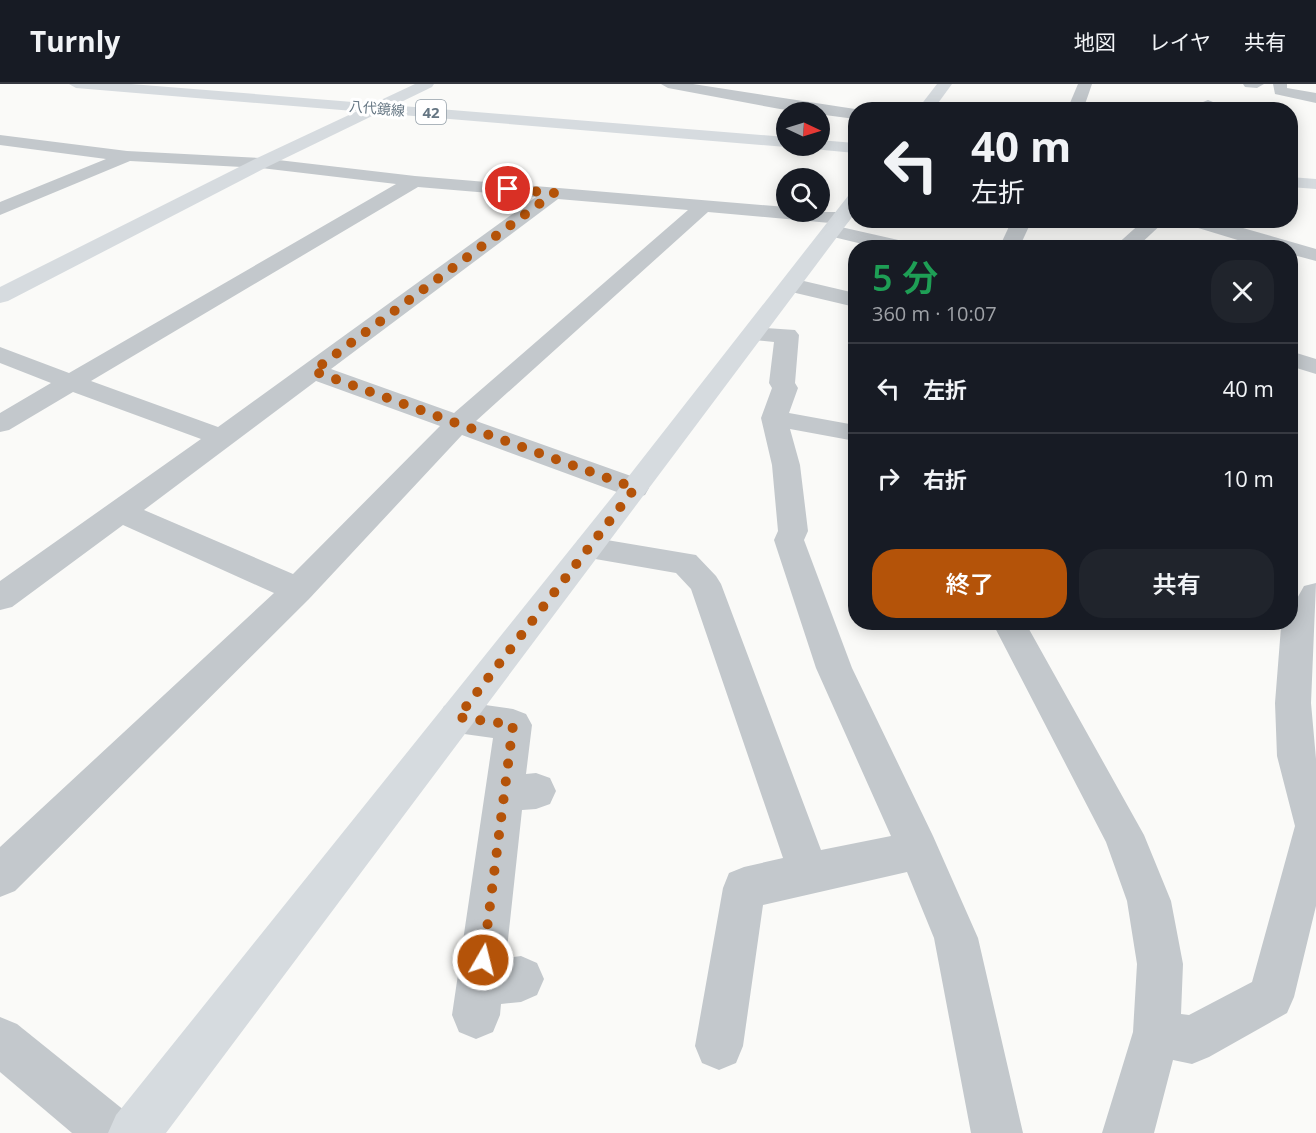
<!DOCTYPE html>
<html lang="ja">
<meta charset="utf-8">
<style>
body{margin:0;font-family:"Open Sans","Noto Sans JP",sans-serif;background:#20242c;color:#f1f3f6;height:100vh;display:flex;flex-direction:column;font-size:22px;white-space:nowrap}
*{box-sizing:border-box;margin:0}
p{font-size:20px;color:#9ea1a6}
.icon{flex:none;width:33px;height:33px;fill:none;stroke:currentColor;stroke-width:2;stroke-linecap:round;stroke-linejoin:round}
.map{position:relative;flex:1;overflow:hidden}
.details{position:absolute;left:848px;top:156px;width:450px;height:390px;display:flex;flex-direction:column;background:#171b24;border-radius:24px;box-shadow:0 3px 15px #0003}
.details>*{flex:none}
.banner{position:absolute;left:848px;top:18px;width:450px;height:126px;border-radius:24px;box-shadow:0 3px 15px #0003;background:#171b24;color:#f1f3f6;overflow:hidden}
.needle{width:39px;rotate:94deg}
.fabs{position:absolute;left:776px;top:18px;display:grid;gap:12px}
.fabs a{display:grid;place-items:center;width:54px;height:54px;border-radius:50%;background:#171b24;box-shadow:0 3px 15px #0003;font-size:30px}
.pin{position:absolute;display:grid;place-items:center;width:51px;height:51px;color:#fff;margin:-26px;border:3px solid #fff;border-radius:50%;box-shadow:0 2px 6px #0007}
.me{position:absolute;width:66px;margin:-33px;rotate:8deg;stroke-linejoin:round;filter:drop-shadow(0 0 4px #0008)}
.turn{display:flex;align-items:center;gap:21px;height:126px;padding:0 24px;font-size:27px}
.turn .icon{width:78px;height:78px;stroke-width:2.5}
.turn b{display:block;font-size:42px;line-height:51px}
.round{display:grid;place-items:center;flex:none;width:63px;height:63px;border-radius:24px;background:#20242c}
.summary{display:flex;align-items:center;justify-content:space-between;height:102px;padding:0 24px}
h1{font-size:36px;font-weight:600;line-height:45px;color:#1e9e55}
.primary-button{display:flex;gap:12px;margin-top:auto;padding:12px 24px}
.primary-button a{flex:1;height:69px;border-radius:24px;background:#b45309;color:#fff;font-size:24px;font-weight:600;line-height:69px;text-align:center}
.primary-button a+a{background:#20242c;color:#f1f3f6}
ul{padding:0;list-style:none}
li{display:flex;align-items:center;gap:18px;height:90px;padding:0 24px;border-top:2px solid #363941}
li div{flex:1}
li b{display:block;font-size:22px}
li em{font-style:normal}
header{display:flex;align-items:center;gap:36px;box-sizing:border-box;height:84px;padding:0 30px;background:#171b24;border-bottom:2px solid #363941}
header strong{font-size:28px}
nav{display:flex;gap:33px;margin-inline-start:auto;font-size:21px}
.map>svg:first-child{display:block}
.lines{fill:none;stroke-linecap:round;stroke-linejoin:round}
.street{fill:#c3c8cc;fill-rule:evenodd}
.secondary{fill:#d6dbdf;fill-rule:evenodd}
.primary{fill:#d6dbdf;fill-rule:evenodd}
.route{stroke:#b45309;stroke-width:10;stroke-dasharray:0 18}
.labels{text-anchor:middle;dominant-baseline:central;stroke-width:6;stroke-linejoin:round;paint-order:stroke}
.far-street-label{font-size:14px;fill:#657683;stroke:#fff}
.shield{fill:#fff;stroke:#939fa8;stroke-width:1.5}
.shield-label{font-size:15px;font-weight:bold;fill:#657683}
</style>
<header>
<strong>Turnly</strong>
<nav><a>地図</a><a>レイヤ</a><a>共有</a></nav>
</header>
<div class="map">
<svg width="1316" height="1049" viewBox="0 0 1316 1049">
<rect width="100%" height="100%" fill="#fafaf8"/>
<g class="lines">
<g class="street">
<path d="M 661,0 L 693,0 L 855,25 L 855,35 L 780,25 L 668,4 Z"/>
<path d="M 1078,0 L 1092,0 L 1083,26 L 1067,26 Z"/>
<path d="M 1243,0 L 1264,0 L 1257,4 L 1245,3 Z"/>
<path d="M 1273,0 L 1287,0 L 1287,4 L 1316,9 L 1316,19 L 1275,10 Z"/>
<path d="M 1208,16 L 1213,18 L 1215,26 L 1199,26 L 1203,18 Z"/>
<path d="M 0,51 L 127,67 L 261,74 L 415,92 L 786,123 L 786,128 L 841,128 L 848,130 L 851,134 L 848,138 L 841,140 L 708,128 L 476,337 L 645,397 L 649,404 L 645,411 L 635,414 L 625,411 L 462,351 L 309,515 L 15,807 L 0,813 L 0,763 L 274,509 L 123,441 L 12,523 L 0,526 L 0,497 L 201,355 L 73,308 L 9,346 L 0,348 L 0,329 L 51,299 L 0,279 L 0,263 L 69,289 L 396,100 L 261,84 L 130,77 L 0,131 L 0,118 L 106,75 L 0,61 ZM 418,103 L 536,113 L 218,343 L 91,297 ZM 558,115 L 688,126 L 454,329 L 331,285 ZM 316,297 L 440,342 L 293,490 L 144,426 Z"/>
<path d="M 1012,136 L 1032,136 L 1019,164 L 999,164 Z"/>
<path d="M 1144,136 L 1166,136 L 1136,164 L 1113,164 Z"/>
<path d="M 1183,136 L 1215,136 L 1316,165 L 1316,177 L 1290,170 L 1290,164 L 1264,164 L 1185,140 Z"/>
<path d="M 832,141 L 916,160 L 919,164 L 879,164 L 825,151 L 822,147 L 825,143 Z"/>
<path d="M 791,194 L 855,209 L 855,223 L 783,206 L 780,201 L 783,196 Z"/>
<path d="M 753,243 L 795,246 L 799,251 L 795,299 L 798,304 L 789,329 L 855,341 L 855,357 L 790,345 L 800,381 L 808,447 L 804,456 L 852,584 L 933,752 L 978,854 L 1023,1049 L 971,1049 L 934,854 L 907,788 L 763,821 L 743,962 L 736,979 L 719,986 L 702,979 L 695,962 L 723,804 L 729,789 L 744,783 L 783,774 L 691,505 L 676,489 L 578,472 L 574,464 L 578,456 L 589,453 L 696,471 L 716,492 L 721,500 L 821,766 L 891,752 L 816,584 L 774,456 L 778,447 L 772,381 L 761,334 L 772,304 L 769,299 L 774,258 L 745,255 L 741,250 L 745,245 Z"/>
<path d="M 1290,267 L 1316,275 L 1316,290 L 1290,282 Z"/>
<path d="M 1316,499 L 1311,619 L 1316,675 L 1316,822 L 1294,913 L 1287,929 L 1209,973 L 1192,980 L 1173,976 L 1154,1049 L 1102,1049 L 1133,948 L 1137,880 L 1127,817 L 1106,758 L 992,538 L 1025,538 L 1144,751 L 1171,817 L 1183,880 L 1181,930 L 1189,931 L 1252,898 L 1295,742 L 1277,672 L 1275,619 L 1281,543 L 1284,538 L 1290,538 L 1290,527 L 1304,502 Z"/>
<path d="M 457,617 L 513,625 L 526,630 L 532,641 L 526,690 L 536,689 L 550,694 L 556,707 L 550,720 L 536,725 L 522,726 L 506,874 L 521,872 L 537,879 L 544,895 L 537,911 L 521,918 L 501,920 L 500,931 L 493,948 L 476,955 L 459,948 L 452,931 L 493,654 L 457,649 L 444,644 L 439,633 L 444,622 Z"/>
<path d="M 0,933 L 17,940 L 130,1031 L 138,1049 L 72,1049 L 0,988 Z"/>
</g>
<g class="secondary">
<path d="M 415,0 L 434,0 L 432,3 L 267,83 L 8,217 L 0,219 L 0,203 L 255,75 Z"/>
<path d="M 937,0 L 952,0 L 933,26 L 917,26 Z"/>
<path d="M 855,110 L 855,129 L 166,1049 L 108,1049 L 116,1031 L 625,397 L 848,112 Z"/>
</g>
<g class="primary">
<path d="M 69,0 L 131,0 L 786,53 L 786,62 L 792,62 L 786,63 L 76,4 Z"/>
<path d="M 819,56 L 855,59 L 855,69 L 813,65 L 811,62 L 819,62 Z"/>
<path d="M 1290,93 L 1316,95 L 1316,105 L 1290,103 Z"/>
</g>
</g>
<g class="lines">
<path class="route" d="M 483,876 L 513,641 L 458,633 L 635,404 L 313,287 L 554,109 L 508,105"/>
</g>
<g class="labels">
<g class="far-street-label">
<text transform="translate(377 24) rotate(5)">八代鏡線</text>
</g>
<rect class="shield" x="416" y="16" width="30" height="24" rx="4.5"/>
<g class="shield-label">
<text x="431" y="28">42</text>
</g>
</g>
</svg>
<div class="fabs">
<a><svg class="needle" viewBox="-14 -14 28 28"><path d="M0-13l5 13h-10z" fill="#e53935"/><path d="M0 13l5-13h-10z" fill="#9ea1a6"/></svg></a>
<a><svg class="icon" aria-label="search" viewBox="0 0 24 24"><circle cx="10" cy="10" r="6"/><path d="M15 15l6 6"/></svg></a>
</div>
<div class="pin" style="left:508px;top:105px;background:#d93025"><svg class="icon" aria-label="arrive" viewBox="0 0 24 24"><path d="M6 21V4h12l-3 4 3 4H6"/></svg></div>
<svg class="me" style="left:483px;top:876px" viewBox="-20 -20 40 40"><circle r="17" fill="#b45309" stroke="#fff" stroke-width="3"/><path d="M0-11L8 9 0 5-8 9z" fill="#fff"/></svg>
<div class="banner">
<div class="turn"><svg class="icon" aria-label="left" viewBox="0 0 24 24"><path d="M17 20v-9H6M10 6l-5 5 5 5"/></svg><div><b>40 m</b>左折</div></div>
</div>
<section class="details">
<div class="summary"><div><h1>5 分</h1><p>360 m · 10:07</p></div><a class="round"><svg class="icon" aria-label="close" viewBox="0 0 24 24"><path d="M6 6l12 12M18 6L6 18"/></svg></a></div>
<ul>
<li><svg class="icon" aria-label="left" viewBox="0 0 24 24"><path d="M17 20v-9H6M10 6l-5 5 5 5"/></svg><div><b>左折</b></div><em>40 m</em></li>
<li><svg class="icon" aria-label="right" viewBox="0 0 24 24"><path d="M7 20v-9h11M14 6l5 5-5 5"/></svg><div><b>右折</b></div><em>10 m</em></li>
</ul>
<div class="primary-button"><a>終了</a><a>共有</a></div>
</section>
</div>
